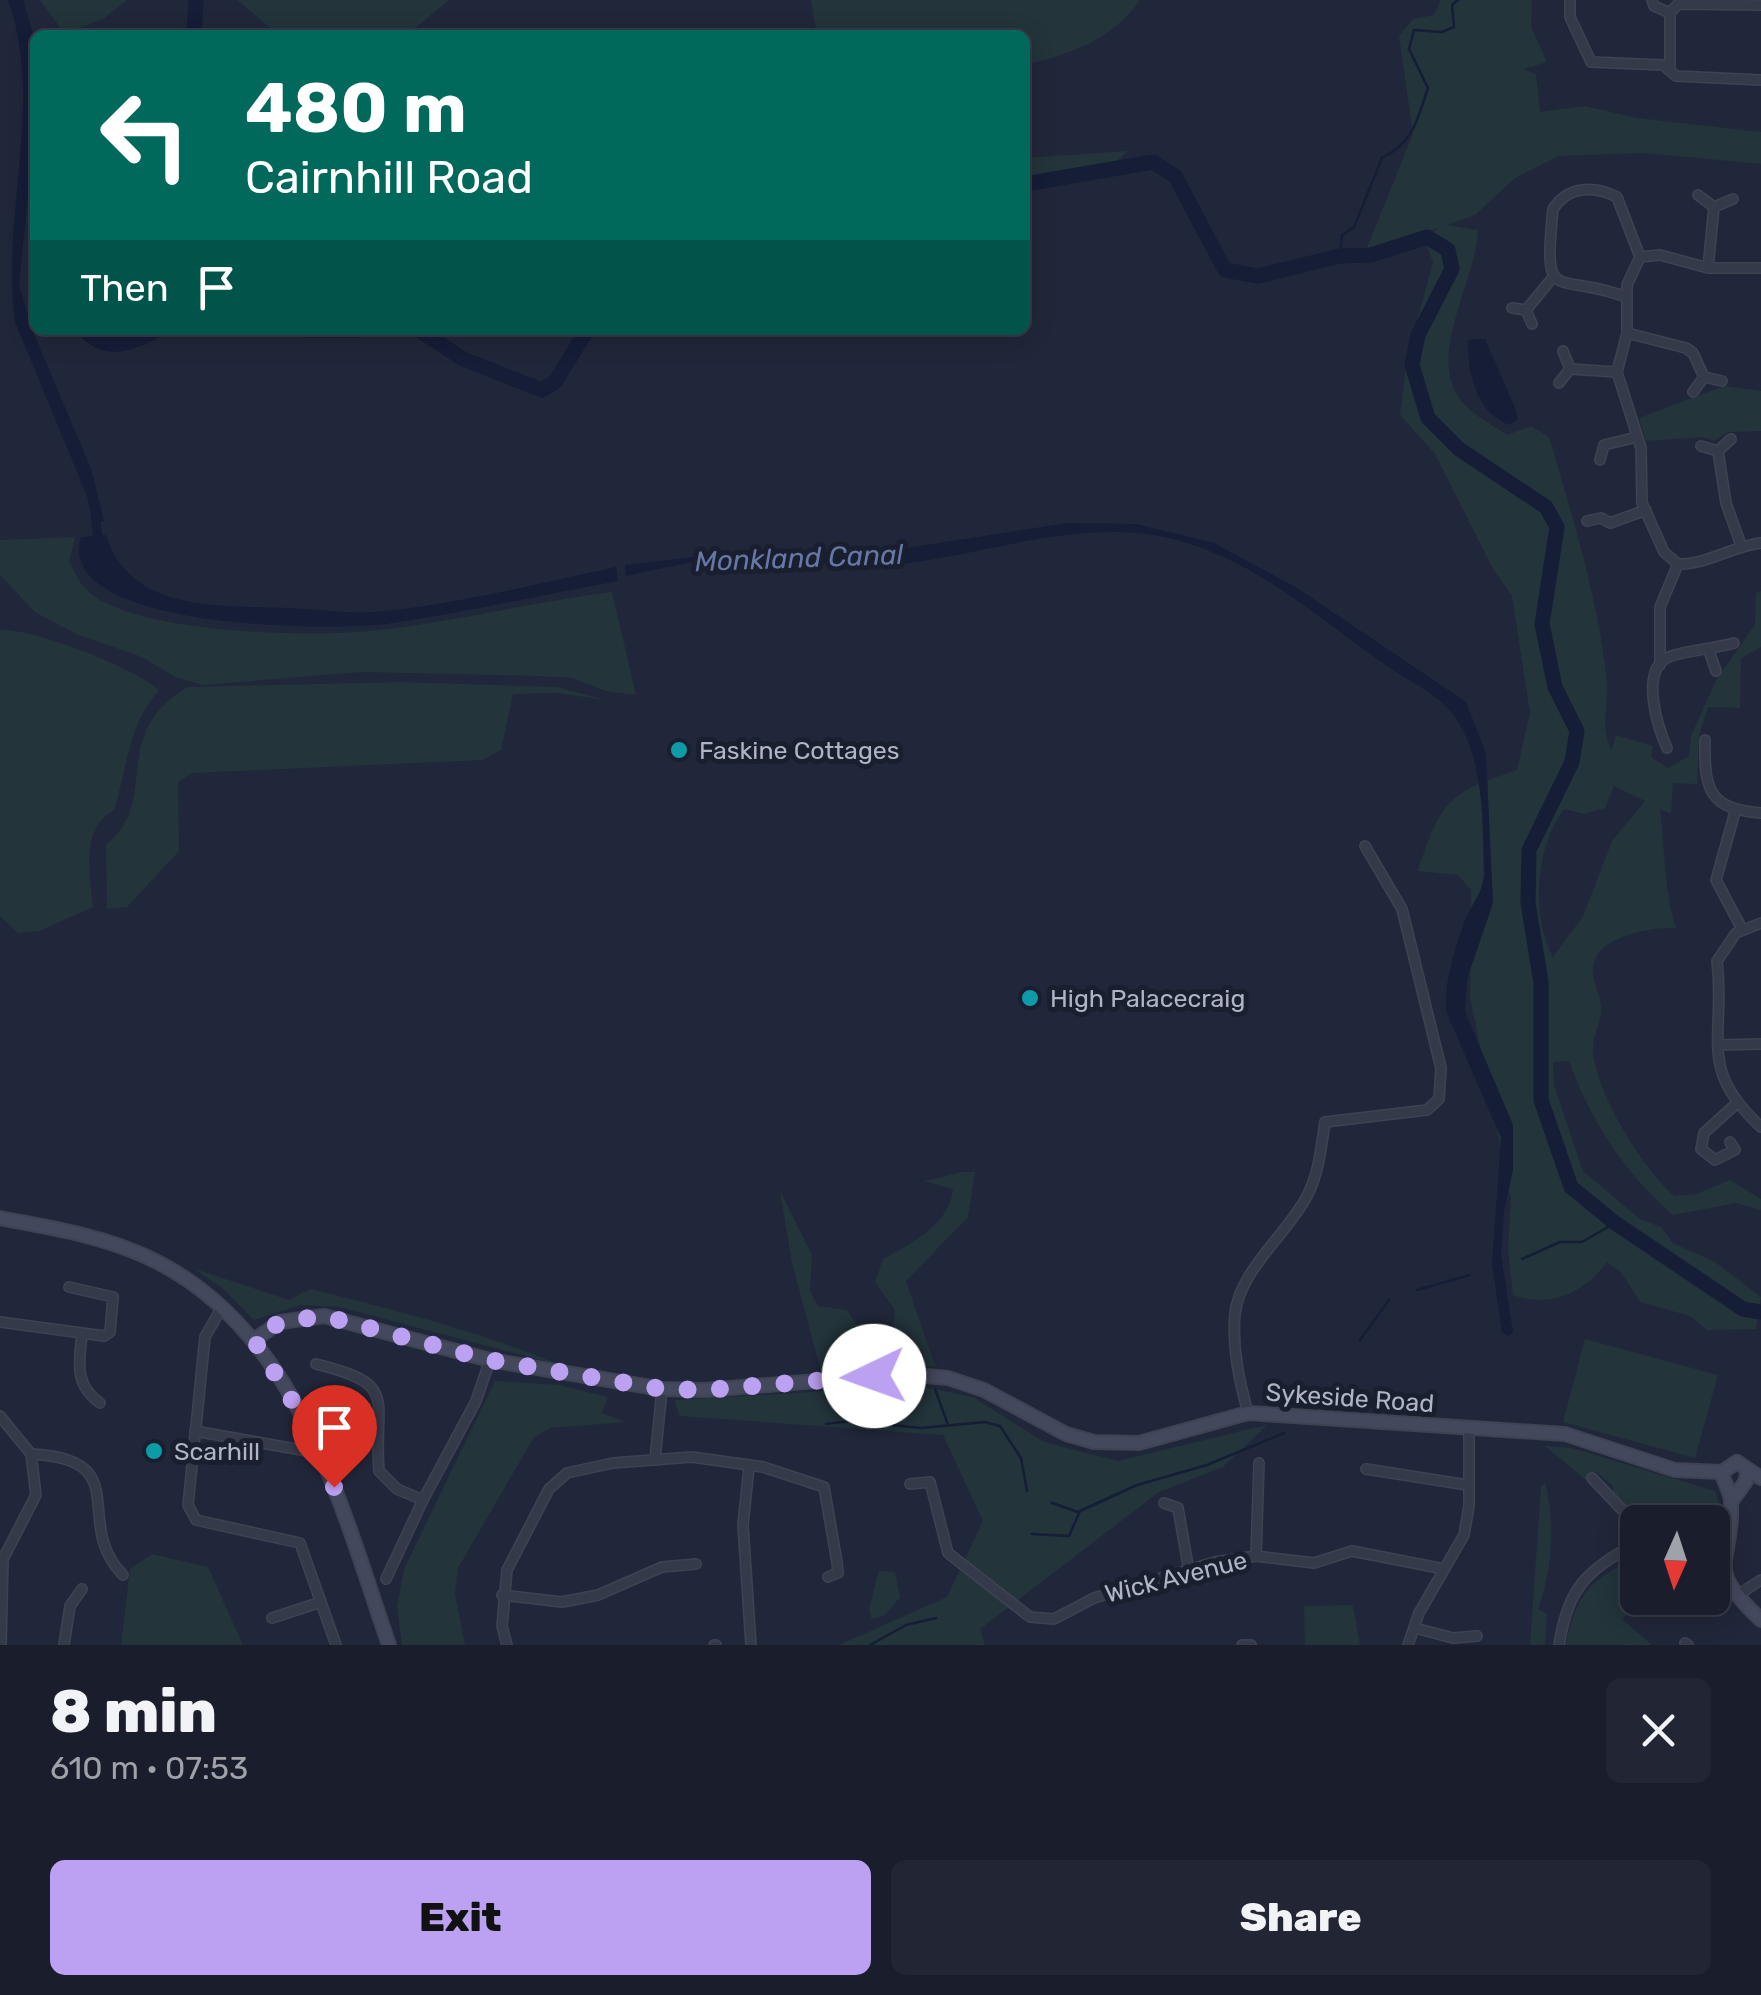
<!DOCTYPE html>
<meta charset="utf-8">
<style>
body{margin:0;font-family:Rubik,sans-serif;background:#222634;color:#f1f3f6;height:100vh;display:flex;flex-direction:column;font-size:38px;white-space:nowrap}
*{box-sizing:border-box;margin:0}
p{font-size:32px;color:#9fa2a9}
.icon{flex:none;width:55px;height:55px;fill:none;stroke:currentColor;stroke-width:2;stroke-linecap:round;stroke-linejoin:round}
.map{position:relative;height:1645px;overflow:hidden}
.panel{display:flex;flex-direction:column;background:#191d2c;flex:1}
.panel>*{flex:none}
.banner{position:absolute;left:30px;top:30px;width:1000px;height:305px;border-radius:15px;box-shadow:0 5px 25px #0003,0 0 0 2px #373b48;background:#00695c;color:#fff;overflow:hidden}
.needle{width:65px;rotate:183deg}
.tools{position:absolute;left:1620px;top:1505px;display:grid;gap:20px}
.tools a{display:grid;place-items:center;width:110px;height:110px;border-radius:15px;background:#191d2c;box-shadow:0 5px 25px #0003,0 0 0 2px #373b48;font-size:50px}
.pin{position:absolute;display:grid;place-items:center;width:85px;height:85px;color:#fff;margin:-102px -42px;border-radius:50% 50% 50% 0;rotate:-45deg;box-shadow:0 0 10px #0007}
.pin .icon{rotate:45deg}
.me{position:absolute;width:110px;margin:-55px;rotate:267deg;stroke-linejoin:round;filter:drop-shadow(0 0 8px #0008)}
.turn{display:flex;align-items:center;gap:35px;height:210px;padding:0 50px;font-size:45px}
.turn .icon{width:130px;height:130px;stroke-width:2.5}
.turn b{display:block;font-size:70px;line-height:85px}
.then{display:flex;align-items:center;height:95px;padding:0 50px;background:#0003;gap:20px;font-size:38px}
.round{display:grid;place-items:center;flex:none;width:105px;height:105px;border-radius:15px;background:#222634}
.overview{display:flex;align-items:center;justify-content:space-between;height:170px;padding:0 50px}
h1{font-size:60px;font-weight:800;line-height:75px}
.button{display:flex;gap:20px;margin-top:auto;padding:20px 50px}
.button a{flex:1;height:115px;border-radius:15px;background:#bca0f2;color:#111;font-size:40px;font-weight:800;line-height:115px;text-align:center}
.button a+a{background:#222634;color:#f1f3f6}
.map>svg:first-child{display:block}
.green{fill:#23343b;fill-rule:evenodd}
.water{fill:#151d37}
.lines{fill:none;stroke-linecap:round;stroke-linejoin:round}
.stream{stroke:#151d37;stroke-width:2.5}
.canal{stroke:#151d37;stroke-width:9}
.river{stroke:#151d37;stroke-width:15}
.street-casing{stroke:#3e4353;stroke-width:12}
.secondary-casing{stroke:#3e4353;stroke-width:16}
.street{stroke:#353a4a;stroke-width:9}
.secondary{stroke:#43485d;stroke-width:12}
.route{stroke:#bca0f2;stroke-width:18;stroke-dasharray:0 32.4}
.culture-dot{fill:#0f9aa8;stroke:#1a1f2f;stroke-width:4}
.labels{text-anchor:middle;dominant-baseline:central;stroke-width:10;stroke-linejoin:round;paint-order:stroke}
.poi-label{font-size:25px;fill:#afb4c6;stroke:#1a1f2f;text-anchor:start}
.street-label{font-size:25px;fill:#afb4c6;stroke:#1a1f2f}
.water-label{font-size:28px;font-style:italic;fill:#6878a6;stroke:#1a1f2f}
</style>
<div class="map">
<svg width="1761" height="1645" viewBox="0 0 1761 1645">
<rect width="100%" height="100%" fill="#21273a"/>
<g class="green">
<path d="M 40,0 L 127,0 L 104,18 L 65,34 Z"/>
<path d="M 237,0 L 449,0 L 407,35 L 279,35 Z"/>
<path d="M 811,0 L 1140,0 C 1111,41 1072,53 1025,65 L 1025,35 L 817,35 Z"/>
<path d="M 1441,0 L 1532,0 L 1531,27 L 1547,62 L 1524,69 L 1536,74 L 1540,112 L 1584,106 L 1637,118 L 1761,132 L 1761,164 L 1644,153 L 1559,156 L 1515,178 L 1475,215 L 1447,225 L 1478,230 C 1476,281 1429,351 1458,396 C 1468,413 1491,424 1507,435 L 1531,426 L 1549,437 C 1573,518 1598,598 1607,682 C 1609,706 1599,729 1612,749 L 1616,735 L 1653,746 L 1651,757 L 1668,768 L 1689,756 L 1691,736 L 1716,680 L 1755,625 L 1756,593 L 1761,591 L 1761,647 L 1741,658 L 1740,708 L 1708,707 L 1699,736 L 1697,784 L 1673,783 L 1671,814 L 1660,809 C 1665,850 1664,890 1676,928 C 1651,927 1595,936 1593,968 C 1592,981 1600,993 1601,1006 C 1603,1020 1592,1035 1593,1051 C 1597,1095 1642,1167 1674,1196 L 1696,1194 L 1730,1180 L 1761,1199 L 1761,1210 L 1736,1203 L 1673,1215 C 1625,1174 1590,1120 1569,1061 L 1553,1062 L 1554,1085 L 1583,1171 L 1640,1219 L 1661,1227 L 1673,1243 L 1715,1262 L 1761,1297 L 1756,1329 L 1707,1330 L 1690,1316 L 1640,1302 L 1621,1272 L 1607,1262 C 1586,1292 1549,1309 1513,1295 L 1508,1249 L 1511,1199 L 1470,997 L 1471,890 L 1458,875 L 1418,871 C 1441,801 1447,793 1517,770 L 1530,713 L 1512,596 L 1493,569 L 1435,454 L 1400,415 L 1407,358 L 1433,262 L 1423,237 L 1439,228 L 1366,250 L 1413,134 L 1399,36 L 1413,19 L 1434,15 ZM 1614,786 L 1645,801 L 1612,841 L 1583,916 L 1553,957 C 1530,916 1536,846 1564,809 L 1584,814 L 1605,808 Z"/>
<path d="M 1127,151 L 1114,164 L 1025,176 L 1025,158 Z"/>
<path d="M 1724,386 L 1761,391 L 1761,431 L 1728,432 L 1714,441 L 1703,437 L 1646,441 L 1639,418 Z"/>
<path d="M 75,537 L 69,562 C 74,570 78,581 85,588 C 127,634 308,637 369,631 C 450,623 531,602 612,592 L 636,695 L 606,691 L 573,678 L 538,676 L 361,672 L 204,685 L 175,677 L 142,657 L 76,634 L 35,612 L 0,575 L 0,540 Z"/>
<path d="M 0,630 C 34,628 135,668 159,690 C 127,727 128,766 114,810 C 80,829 90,873 93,907 L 39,931 L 18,933 L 0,916 Z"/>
<path d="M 401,682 L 557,687 L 606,700 L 557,693 L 513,694 L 501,750 L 482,760 L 192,773 L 178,782 L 179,851 L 127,907 L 107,909 L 106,845 C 162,799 107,734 188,687 Z"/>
<path d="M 962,1172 L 975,1172 L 968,1217 L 906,1281 L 935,1366 L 821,1371 L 792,1263 L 780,1191 L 812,1255 L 810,1291 L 818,1306 L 847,1310 L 859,1328 L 893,1331 L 895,1310 L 875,1282 L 883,1259 C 912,1243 949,1225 953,1189 L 924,1181 Z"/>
<path d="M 195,1269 L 289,1300 L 310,1289 C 396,1310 478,1331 560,1365 L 339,1307 L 301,1305 L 254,1320 L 223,1289 Z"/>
<path d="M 1585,1339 L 1718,1375 L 1695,1458 L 1563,1422 Z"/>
<path d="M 495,1381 L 559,1385 L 608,1397 L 602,1413 L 626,1422 L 551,1428 L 534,1437 L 458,1568 L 455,1593 L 465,1645 L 402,1645 L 397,1607 L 404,1569 Z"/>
<path d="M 919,1386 L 973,1397 L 1044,1442 L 1118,1461 L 1267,1425 L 1223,1467 L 1159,1492 L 980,1629 L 985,1645 L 839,1645 L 947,1597 L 983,1521 L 943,1435 L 680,1416 L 674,1400 Z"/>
<path d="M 1545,1446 L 1572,1448 L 1715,1491 L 1719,1503 L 1715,1524 L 1638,1522 L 1637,1534 L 1631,1510 L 1612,1492 L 1614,1487 L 1595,1471 L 1586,1480 Z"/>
<path d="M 1545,1483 C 1556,1522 1552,1572 1538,1609 L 1547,1614 L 1545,1645 L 1530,1645 L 1541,1487 Z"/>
<path d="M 152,1554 L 208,1567 L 243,1645 L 121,1645 L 130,1569 Z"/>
<path d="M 1637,1556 L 1638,1598 L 1645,1598 L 1622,1619 L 1652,1645 L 1566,1645 C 1577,1591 1590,1582 1637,1556 Z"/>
<path d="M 879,1571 L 895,1572 L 900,1597 L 885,1615 L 871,1619 L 869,1608 Z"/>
<path d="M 1353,1605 L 1360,1645 L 1305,1645 L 1304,1606 Z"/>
</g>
<g class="water">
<path d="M 8,0 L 23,0 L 35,41 L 35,129 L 19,284 L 31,327 L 92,471 L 104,521 L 93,521 L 87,496 L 15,322 C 0,215 45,104 8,0 Z"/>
<path d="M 1474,339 L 1485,339 L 1516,410 L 1518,419 L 1510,425 C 1477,415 1467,371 1468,341 Z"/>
<path d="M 1068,523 L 1136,524 L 1214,543 L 1297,588 L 1466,702 L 1486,753 L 1493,903 L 1467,979 L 1465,1012 L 1513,1125 L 1513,1170 L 1504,1211 L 1501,1255 L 1513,1332 L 1508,1336 L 1502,1332 L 1492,1264 L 1501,1138 L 1446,1011 C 1444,984 1454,952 1463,926 C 1469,907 1482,895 1484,876 C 1483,830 1484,776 1465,734 C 1447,696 1419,688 1387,666 C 1310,612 1235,541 1136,533 C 1054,526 971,558 889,565 C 850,569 815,560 776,558 C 727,556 674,564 626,576 L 625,565 L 735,552 L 881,552 Z"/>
<path d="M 106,535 C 130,614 223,605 289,608 C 317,609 347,614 374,612 C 454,605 537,584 616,567 L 618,581 C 541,595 464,613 386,624 C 332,631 53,630 81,537 Z"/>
</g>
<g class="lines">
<g class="stream">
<path d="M 1340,256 L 1342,235 L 1354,227 L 1382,158 C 1414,142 1417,120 1428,88 L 1409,49 L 1414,30 L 1442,32 L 1454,27 L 1452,5 L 1458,0"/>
<path d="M 1522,1259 L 1560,1242 L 1582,1242 L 1615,1223"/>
<path d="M 1417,1290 L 1470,1275"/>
<path d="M 1360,1340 L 1389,1300"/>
<path d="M 935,1389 L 948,1425"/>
<path d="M 826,1424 L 850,1421 L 921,1428 L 985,1422 L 1000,1426 L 1021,1458 L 1027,1491"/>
<path d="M 1052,1503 L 1078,1512"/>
<path d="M 1032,1534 L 1069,1536 L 1080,1511 L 1137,1485 L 1207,1465 L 1284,1433"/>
<path d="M 870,1645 L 906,1625 L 936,1618"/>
</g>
<path class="canal" d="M 95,513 L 99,548"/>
<g class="river">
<path d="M 194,35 L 196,0"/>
<path d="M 1025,184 L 1153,162 L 1175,176 L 1225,270 L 1258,276 L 1340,256 L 1371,255 L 1427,237 L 1448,250 L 1452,269 L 1418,335 L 1412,365 L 1428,418 L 1459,449 L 1546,507 L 1557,527 L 1542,624 L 1555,687 L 1577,731 L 1572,762 L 1529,850 L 1528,903 L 1541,982 L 1541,1100 L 1571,1187 L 1615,1223 L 1743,1309 L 1761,1312"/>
<path d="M 85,330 C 108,355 130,343 157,330"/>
<path d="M 305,330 L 362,330"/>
<path d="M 419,330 L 463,359 L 542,390 L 555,382 L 587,330"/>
</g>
<defs>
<g id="street">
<path d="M 1570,0 L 1570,17 L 1591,62 L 1663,65 L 1676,76 L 1761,80"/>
<path d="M 1652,0 L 1654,6 L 1670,13"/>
<path d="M 1670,13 L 1678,4 L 1761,5"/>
<path d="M 1670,67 L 1670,13"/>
<path d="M 1698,195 L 1714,207 L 1733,199"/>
<path d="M 1708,268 L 1714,207"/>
<path d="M 1761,268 L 1708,268 L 1660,255 L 1640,257 L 1627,285 L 1627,333 L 1617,372 L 1641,448 L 1642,503 L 1664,552 L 1678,564 C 1706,565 1733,546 1761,543"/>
<path d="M 1626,297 C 1555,270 1543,309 1553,209 C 1568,186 1594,185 1617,197 L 1640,257"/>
<path d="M 1512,308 L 1526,310 L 1532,324"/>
<path d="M 1526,310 L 1554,276"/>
<path d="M 1627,333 L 1686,348 L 1693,353 L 1704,377"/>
<path d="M 1563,351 L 1570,369"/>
<path d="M 1559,383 L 1570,369 L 1617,372"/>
<path d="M 1693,392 L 1704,377 L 1722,381"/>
<path d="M 1731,439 L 1718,451 L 1726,503 L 1741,545"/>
<path d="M 1701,446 L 1718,451"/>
<path d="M 1600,460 L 1604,445 L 1637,437"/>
<path d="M 1587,521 L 1601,518 L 1610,523 L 1646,510"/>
<path d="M 1709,651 L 1716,671"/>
<path d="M 1660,665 L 1660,607 L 1678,564"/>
<path d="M 1705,740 C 1704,790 1709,809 1761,813"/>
<path d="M 1667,748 C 1658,728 1641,675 1665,659 C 1675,652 1718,648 1734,643"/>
<path d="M 1735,812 L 1716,880 L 1742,929"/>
<path d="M 1761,923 L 1736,933 L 1717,961 C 1726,1039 1696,1067 1761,1127"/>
<path d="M 1718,1045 L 1761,1044"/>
<path d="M 1730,1142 L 1735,1150 L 1715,1160 L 1701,1149 L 1704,1133 L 1737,1103"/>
<path d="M 222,1307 L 205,1337 L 188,1505 L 196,1520 L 300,1543 L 336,1645"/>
<path d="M 0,1322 L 104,1336 L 110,1332 L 113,1297 L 69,1287"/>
<path d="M 82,1334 C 79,1363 74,1384 100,1403"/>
<path d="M 316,1364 C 401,1385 373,1398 379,1471 L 397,1489 L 423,1500 L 476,1401 L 490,1360"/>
<path d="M 1248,1413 C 1239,1380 1232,1348 1235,1314 C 1239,1271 1288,1233 1307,1196 C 1319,1173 1321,1148 1325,1122 L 1427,1110 L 1439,1099 L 1441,1068 L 1402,909 L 1365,846"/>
<path d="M 0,1416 L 31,1454 L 36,1495 L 3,1559 L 1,1645"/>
<path d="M 195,1431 L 307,1451"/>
<path d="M 31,1454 C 137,1459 71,1522 123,1575"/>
<path d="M 655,1460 L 662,1389"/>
<path d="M 749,1467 L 743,1525 L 751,1645"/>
<path d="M 1366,1469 L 1467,1485"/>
<path d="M 1592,1478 L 1628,1516 L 1637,1542"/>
<path d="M 910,1484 L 930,1482 L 948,1553 L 1030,1617 L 1054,1619 L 1094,1598 L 1215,1562 L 1256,1556 L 1314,1563 L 1352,1551 L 1444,1569"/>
<path d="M 1164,1503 L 1178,1508 L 1189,1571"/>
<path d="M 1712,1531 L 1727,1533"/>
<path d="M 1256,1556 L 1259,1463"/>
<path d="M 386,1579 L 423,1500"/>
<path d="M 502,1595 L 562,1602 L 598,1595 L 662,1567 L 696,1564"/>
<path d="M 1736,1596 L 1761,1580"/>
<path d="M 272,1618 L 321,1602"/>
<path d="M 1415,1628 L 1453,1638 L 1477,1636"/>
<path d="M 1685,1643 L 1688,1645"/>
<path d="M 64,1645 L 70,1606 L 82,1589"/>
<path d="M 507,1645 L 502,1626 L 507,1570 L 549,1489 L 567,1473 L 613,1463 L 692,1457 L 763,1467 L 824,1487 L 837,1562 L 838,1573 L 828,1577"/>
<path d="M 714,1645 L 716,1645"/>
<path d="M 1242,1645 L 1251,1645"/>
<path d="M 1408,1645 L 1419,1613 L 1464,1535 L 1469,1506 L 1469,1430"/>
<path d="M 1559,1645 C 1569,1585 1587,1571 1638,1542"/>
</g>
<g id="secondary">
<path d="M 0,1218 C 50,1228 100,1235 147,1257 C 297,1326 340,1503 389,1645"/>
<path d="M 254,1340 L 280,1322 L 324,1316 L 490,1360 L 662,1389 L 705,1390 L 904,1374 L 948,1378 L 984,1390 L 1066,1434 L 1094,1442 L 1139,1443 L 1248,1413 L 1565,1434 L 1675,1470 L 1722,1472"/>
<path d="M 1761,1478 L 1737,1462 L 1722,1472 C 1723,1482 1730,1489 1731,1501 C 1734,1568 1701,1563 1761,1620"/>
<path d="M 1731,1502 L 1746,1481 L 1747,1472"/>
</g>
</defs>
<use href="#street" class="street-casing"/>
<use href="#secondary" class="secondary-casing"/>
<use href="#street" class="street"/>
<use href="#secondary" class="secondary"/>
</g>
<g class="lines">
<path class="route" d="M 334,1487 L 305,1421 L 254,1340 L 280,1322 L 324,1316 L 490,1360 L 662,1389 L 705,1390 L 874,1376"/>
</g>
<g class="culture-dot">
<circle cx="679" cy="750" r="10"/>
<circle cx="1030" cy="998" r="10"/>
<circle cx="154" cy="1451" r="10"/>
</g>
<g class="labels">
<g class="poi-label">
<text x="699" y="750">Faskine Cottages</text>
<text x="1050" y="998">High Palacecraig</text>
<text x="174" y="1451">Scarhill</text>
</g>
<g class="street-label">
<text transform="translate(1350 1398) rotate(4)">Sykeside Road</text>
<text transform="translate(1176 1577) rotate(-14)">Wick Avenue</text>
</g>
<g class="water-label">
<text transform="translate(799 558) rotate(-2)">Monkland Canal</text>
</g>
</g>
</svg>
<div class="tools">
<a><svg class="needle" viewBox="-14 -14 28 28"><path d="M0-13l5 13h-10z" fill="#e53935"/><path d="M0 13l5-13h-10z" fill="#9fa2a9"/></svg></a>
</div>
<div class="pin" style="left:334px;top:1487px;background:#d93025"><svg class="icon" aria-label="arrive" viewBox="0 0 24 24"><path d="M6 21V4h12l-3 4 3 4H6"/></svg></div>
<svg class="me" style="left:874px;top:1376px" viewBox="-20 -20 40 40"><circle r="19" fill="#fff"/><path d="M0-13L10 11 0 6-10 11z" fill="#bca0f2"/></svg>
<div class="banner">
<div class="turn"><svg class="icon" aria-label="left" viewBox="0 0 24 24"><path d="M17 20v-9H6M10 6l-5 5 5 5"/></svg><div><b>480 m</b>Cairnhill Road</div></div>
<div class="then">Then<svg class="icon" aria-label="arrive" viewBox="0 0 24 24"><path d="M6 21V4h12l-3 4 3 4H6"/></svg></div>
</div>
</div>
<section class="panel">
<div class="overview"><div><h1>8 min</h1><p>610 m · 07:53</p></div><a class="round"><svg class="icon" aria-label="close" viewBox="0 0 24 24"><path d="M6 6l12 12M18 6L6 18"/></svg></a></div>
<div class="button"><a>Exit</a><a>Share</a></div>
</section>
